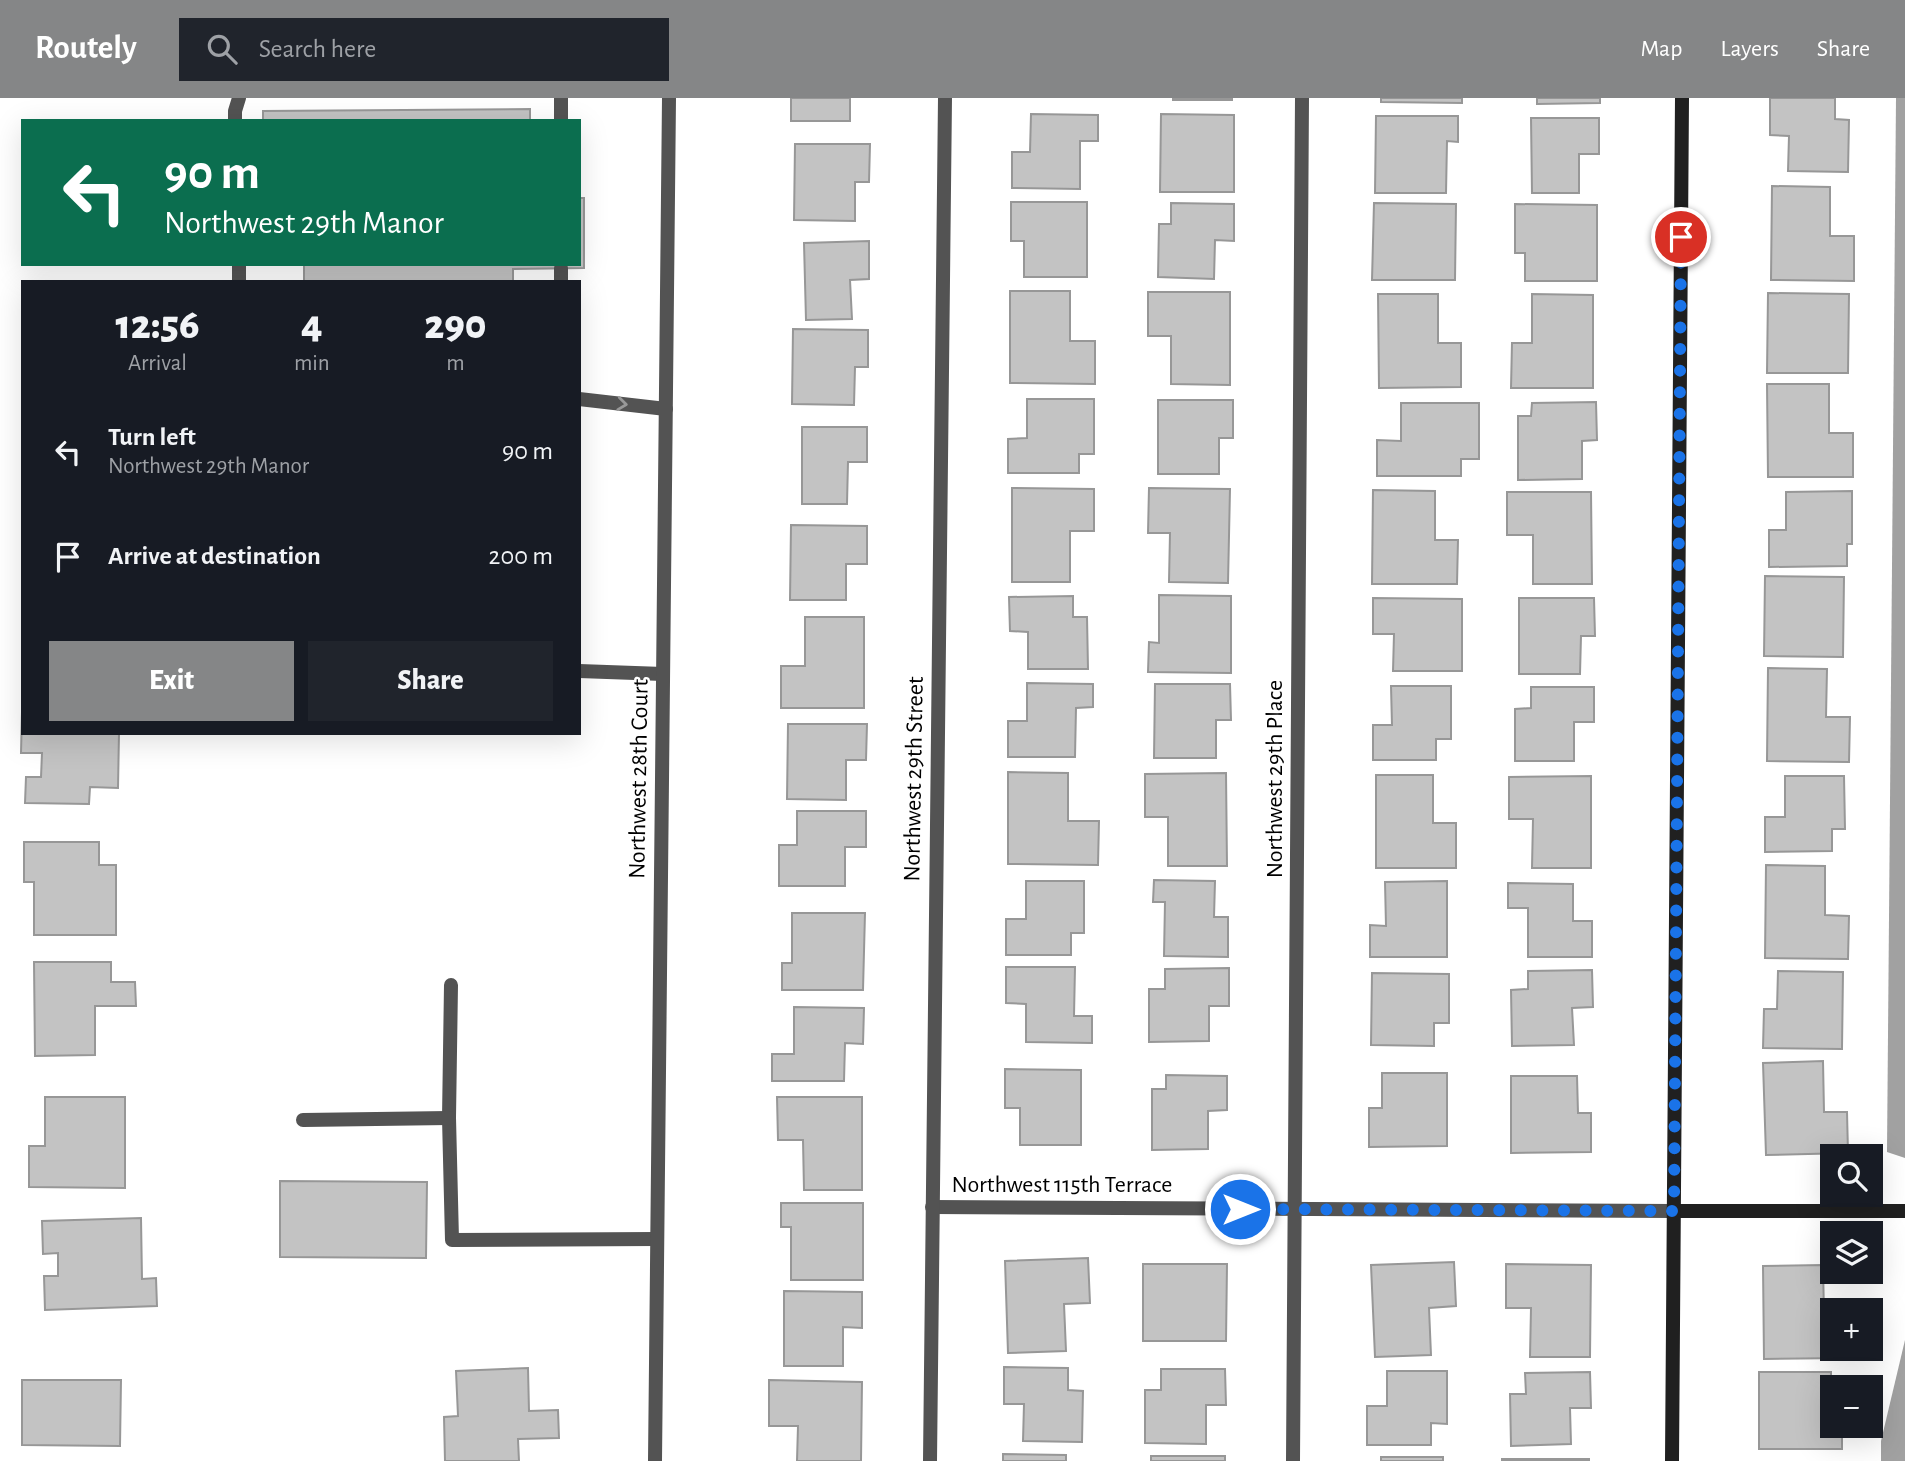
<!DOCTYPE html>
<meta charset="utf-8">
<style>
body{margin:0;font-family:"Alegreya Sans",sans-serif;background:#20242c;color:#f1f3f6;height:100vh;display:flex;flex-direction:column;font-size:26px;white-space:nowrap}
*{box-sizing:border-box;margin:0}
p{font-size:23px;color:#9ea1a6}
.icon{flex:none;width:38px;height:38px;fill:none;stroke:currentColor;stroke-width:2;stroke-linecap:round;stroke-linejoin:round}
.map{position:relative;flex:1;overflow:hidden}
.side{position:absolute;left:21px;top:182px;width:560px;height:455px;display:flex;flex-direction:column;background:#171b24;border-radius:0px;box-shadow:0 7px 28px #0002}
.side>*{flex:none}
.guide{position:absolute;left:21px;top:21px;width:560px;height:147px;border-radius:0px;box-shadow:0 7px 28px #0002;background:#0b6e4f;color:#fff;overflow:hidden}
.controls{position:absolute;left:1820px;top:1046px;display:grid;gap:14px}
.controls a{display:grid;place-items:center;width:63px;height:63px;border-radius:0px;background:#171b24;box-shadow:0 7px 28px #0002;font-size:35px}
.pin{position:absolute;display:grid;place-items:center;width:60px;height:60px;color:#fff;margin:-30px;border:4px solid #fff;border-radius:50%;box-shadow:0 2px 7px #0007}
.me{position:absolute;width:77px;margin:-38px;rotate:90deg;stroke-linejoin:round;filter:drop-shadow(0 0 5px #0008)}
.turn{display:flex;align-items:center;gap:24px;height:147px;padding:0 28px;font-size:32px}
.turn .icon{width:91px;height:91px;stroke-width:2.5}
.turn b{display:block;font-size:49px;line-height:60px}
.eta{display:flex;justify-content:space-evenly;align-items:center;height:119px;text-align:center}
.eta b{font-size:42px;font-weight:800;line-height:49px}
.action{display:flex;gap:14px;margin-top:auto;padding:14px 28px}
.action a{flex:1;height:80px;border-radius:0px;background:#858687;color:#fff;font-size:28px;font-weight:800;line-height:80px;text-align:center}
.action a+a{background:#20242c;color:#f1f3f6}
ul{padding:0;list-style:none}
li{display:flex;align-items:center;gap:21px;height:105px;padding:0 28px}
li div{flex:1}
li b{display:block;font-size:26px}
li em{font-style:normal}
header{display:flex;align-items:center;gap:42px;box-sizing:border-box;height:98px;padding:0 35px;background:#858687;color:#fff}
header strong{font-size:33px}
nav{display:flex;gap:38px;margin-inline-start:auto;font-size:24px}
.search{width:490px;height:63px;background:#20242c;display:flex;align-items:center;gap:18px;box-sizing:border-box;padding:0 24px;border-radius:0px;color:#9ea1a6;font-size:26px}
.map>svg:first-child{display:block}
.water{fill:#a1a1a1}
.building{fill:#c3c3c3;stroke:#979797;stroke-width:2}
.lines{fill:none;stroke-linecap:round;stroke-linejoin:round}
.lane{stroke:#535353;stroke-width:14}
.street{stroke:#535353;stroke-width:14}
.secondary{stroke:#202020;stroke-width:14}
.oneway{stroke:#989898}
.route{stroke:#1a73e8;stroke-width:12;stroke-dasharray:0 21.6}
.labels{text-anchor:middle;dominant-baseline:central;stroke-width:5;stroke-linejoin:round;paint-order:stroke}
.street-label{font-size:24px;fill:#000;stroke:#fff}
</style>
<header>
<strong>Routely</strong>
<div class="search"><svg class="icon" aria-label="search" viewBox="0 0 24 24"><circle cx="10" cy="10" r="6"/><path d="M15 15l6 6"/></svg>Search here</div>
<nav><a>Map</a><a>Layers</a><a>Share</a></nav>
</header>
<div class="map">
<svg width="1905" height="1363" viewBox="0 0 1905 1363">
<rect width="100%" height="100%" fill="#fff"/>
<g class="water">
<path d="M 1896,0 L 1905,0 L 1905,1060 L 1887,1054 Z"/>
<path d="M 1905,1242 L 1905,1363 L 1881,1363 L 1881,1343 Z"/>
</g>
<g class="building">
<rect x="791" y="0" width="59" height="23"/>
<rect x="1173" y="0" width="59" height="2"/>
<path d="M 1381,0 L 1462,0 L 1462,5 L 1381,4 Z"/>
<path d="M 1537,0 L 1600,0 L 1600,5 L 1537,6 Z"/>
<path d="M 1770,0 L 1835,0 L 1835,21 L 1849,22 L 1848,74 L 1788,73 L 1789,38 L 1770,37 Z"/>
<path d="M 530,11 L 530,23 L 263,23 L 263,13 Z"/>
<path d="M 1031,16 L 1098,17 L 1098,43 L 1080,43 L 1080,91 L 1012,90 L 1012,54 L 1030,54 Z"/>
<path d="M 1161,16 L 1234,17 L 1234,94 L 1160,94 Z"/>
<path d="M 1376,18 L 1458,18 L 1458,44 L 1447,43 L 1446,95 L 1375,95 Z"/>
<path d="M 1531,20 L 1599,20 L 1599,56 L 1579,56 L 1579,95 L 1532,95 Z"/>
<path d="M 795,46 L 870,46 L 869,84 L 855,84 L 855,123 L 794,122 Z"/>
<path d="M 1772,88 L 1830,89 L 1830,138 L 1854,138 L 1854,183 L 1771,182 Z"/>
<path d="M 579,100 L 584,100 L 584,170 L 513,171 L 513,184 L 304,184 L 304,166 L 579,166 Z"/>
<path d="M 1011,104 L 1087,104 L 1087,179 L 1024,179 L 1024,143 L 1011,143 Z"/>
<path d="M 1171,105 L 1234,106 L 1234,143 L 1215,142 L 1214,181 L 1158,179 L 1159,126 L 1171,126 Z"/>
<path d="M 1374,105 L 1456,106 L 1455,182 L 1372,182 Z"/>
<path d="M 1515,106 L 1597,107 L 1597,183 L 1525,183 L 1525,155 L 1515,155 Z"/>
<path d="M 869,143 L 869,181 L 850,182 L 852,221 L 806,222 L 804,145 Z"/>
<path d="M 1010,193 L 1070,193 L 1070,243 L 1095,243 L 1095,286 L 1010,285 Z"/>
<path d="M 1148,194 L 1230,194 L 1230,287 L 1171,286 L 1171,238 L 1148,238 Z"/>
<path d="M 1768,195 L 1849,196 L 1848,275 L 1767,275 Z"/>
<path d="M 1378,196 L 1438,196 L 1438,245 L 1461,245 L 1461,289 L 1379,290 Z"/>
<path d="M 1532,196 L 1593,197 L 1593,290 L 1511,290 L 1512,245 L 1532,245 Z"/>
<path d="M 793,231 L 868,232 L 868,269 L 855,269 L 854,307 L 792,306 Z"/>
<path d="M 1767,286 L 1829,286 L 1829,335 L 1853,335 L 1853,379 L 1768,379 Z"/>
<path d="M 1027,301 L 1094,301 L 1094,356 L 1079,356 L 1079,375 L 1008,375 L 1008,341 L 1027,340 Z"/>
<path d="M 1158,302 L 1233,302 L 1233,340 L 1219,340 L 1219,376 L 1158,376 Z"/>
<path d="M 1596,304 L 1597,342 L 1582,343 L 1582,381 L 1518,382 L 1518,318 L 1531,318 L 1532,305 Z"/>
<path d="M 1401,305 L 1479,305 L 1479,361 L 1461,361 L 1461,378 L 1377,378 L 1377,342 L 1401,343 Z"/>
<path d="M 802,329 L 867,329 L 867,364 L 848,364 L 847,406 L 802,406 Z"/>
<path d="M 1012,390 L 1094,391 L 1094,433 L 1070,433 L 1070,484 L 1012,484 Z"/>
<path d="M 1149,390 L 1230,391 L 1228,485 L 1169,484 L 1170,435 L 1148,435 Z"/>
<path d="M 1373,392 L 1435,393 L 1435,442 L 1458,442 L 1457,486 L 1372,486 Z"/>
<path d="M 1852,393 L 1852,446 L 1847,446 L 1847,468 L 1769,469 L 1769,432 L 1786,432 L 1786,394 Z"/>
<path d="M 1507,394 L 1591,394 L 1592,486 L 1533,486 L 1533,437 L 1507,437 Z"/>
<path d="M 791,427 L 867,428 L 867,466 L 846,466 L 846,502 L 790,502 Z"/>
<path d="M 1765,478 L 1844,479 L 1843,559 L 1764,558 Z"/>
<path d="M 1159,497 L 1231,498 L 1231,575 L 1148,574 L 1149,544 L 1159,545 Z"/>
<path d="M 1073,498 L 1073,519 L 1087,519 L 1088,571 L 1028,571 L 1028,534 L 1010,533 L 1009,499 Z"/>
<path d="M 1373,500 L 1462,501 L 1462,573 L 1393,573 L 1394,536 L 1373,536 Z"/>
<path d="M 1519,500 L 1594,500 L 1595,538 L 1581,538 L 1580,576 L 1519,576 Z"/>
<path d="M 805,519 L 864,519 L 864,610 L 781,610 L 781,568 L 805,568 Z"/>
<path d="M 1768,570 L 1827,571 L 1826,619 L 1850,619 L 1849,664 L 1767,663 Z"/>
<path d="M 1027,585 L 1093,586 L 1093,609 L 1076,610 L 1075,659 L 1008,659 L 1008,623 L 1027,623 Z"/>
<path d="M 1155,586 L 1230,586 L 1231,622 L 1216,622 L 1216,660 L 1154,660 Z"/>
<path d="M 1391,588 L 1451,588 L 1451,641 L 1436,641 L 1436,662 L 1373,662 L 1373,627 L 1392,627 Z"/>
<path d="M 1531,589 L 1594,589 L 1594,624 L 1574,624 L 1574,663 L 1515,663 L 1515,611 L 1531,610 Z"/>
<path d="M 22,614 L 23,635 L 119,635 L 118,690 L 90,689 L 89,706 L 25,705 L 26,679 L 41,679 L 42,655 L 21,655 Z"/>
<path d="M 788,626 L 867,626 L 866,662 L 846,662 L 846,702 L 787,701 Z"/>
<path d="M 1008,674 L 1068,675 L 1068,723 L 1099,723 L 1098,767 L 1008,766 Z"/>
<path d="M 1226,675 L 1227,768 L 1168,768 L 1168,719 L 1145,719 L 1145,676 Z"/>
<path d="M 1376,677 L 1433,677 L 1433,725 L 1456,725 L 1456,770 L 1376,770 Z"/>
<path d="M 1591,678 L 1591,770 L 1532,770 L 1533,721 L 1509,721 L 1509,679 Z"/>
<path d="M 1785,678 L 1844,678 L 1845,731 L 1832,731 L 1832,753 L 1765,754 L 1765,719 L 1785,719 Z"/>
<path d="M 797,713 L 866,713 L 866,749 L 845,749 L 845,788 L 779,788 L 779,747 L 797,747 Z"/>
<path d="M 24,744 L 99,744 L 99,767 L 116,767 L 116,837 L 34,837 L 34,784 L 24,784 Z"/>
<path d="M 1766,767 L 1825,768 L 1825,817 L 1849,818 L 1848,861 L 1765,860 Z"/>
<path d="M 1154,782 L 1215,783 L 1214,819 L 1228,819 L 1228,859 L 1164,858 L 1165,804 L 1153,804 Z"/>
<path d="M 1026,783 L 1084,783 L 1084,835 L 1071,835 L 1071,857 L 1006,857 L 1006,821 L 1026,821 Z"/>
<path d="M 1447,783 L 1447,859 L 1370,859 L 1370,827 L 1386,828 L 1385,784 Z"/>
<path d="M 1508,785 L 1573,786 L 1573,823 L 1592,823 L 1592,859 L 1528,859 L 1528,810 L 1508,810 Z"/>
<path d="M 792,815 L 865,815 L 863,892 L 782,892 L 782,865 L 792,865 Z"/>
<path d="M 34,864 L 111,864 L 111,884 L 135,884 L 136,908 L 95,908 L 95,957 L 35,958 Z"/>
<path d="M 1006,869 L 1075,869 L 1074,918 L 1092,918 L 1092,945 L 1026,944 L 1026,906 L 1006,905 Z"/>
<path d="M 1229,870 L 1229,908 L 1209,908 L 1209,943 L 1149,944 L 1149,891 L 1165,891 L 1165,871 Z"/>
<path d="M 1592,872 L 1593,909 L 1572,910 L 1574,947 L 1512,948 L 1511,892 L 1528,891 L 1528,873 Z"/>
<path d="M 1778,873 L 1843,874 L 1842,951 L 1763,950 L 1764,911 L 1777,911 Z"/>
<path d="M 1372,875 L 1449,876 L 1449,925 L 1434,925 L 1434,948 L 1371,947 Z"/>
<path d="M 794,909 L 864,910 L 863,946 L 845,945 L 844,983 L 772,983 L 772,956 L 794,956 Z"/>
<path d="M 1823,963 L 1824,1014 L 1847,1014 L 1848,1055 L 1766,1057 L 1763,965 Z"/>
<path d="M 1005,971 L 1081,972 L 1081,1047 L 1020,1047 L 1020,1010 L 1005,1010 Z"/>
<path d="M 1382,975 L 1447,975 L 1447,1048 L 1369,1049 L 1369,1010 L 1382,1010 Z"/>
<path d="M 1166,977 L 1227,978 L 1227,1012 L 1208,1013 L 1208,1051 L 1152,1052 L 1152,991 L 1166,991 Z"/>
<path d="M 1511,978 L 1577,978 L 1578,1015 L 1591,1015 L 1591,1054 L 1511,1055 Z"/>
<path d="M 45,999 L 125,999 L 125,1090 L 29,1089 L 29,1048 L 45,1048 Z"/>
<path d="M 777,999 L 862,999 L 862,1092 L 804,1092 L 803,1042 L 778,1042 Z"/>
<path d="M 280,1083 L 427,1084 L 426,1160 L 280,1159 Z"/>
<path d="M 781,1105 L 863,1105 L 863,1182 L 791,1182 L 791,1129 L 781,1129 Z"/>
<path d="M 141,1120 L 142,1181 L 156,1180 L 157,1208 L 45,1212 L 44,1178 L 58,1178 L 58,1155 L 43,1156 L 42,1123 Z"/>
<path d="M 1088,1160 L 1090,1205 L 1064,1206 L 1066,1253 L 1008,1255 L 1005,1163 Z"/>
<path d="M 1454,1164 L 1456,1208 L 1429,1210 L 1431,1257 L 1375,1259 L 1371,1167 Z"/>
<path d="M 1143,1166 L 1227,1166 L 1226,1243 L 1143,1243 Z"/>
<path d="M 1506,1166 L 1591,1167 L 1590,1259 L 1530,1259 L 1531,1210 L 1506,1210 Z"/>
<path d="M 1823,1167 L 1824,1217 L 1832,1217 L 1832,1251 L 1845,1251 L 1846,1260 L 1764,1261 L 1763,1168 Z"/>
<path d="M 784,1193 L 862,1194 L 862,1230 L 843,1229 L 843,1268 L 784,1268 Z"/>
<path d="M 1004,1269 L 1068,1270 L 1068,1292 L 1083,1293 L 1082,1344 L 1023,1343 L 1024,1306 L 1004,1306 Z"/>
<path d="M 528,1270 L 529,1313 L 558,1312 L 559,1340 L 518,1341 L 519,1363 L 445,1363 L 444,1319 L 458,1318 L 456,1273 Z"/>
<path d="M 1161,1271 L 1225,1271 L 1226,1307 L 1206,1307 L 1206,1346 L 1145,1345 L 1145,1292 L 1161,1292 Z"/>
<path d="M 1387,1273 L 1447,1273 L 1447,1326 L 1431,1325 L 1431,1347 L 1367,1347 L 1367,1308 L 1387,1308 Z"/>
<path d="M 1590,1274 L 1591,1310 L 1570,1310 L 1571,1346 L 1511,1348 L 1510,1296 L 1526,1296 L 1525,1275 Z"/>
<path d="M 1759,1274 L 1831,1274 L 1831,1323 L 1832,1328 L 1842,1328 L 1842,1351 L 1759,1351 Z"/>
<path d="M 22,1282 L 121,1282 L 120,1348 L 22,1347 Z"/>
<path d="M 769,1282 L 862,1284 L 861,1363 L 797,1363 L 798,1328 L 769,1328 Z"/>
<path d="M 1003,1356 L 1066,1357 L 1066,1363 L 1003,1363 Z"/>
<rect x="1151" y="1358" width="74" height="5"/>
<rect x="1381" y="1359" width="62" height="4"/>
<rect x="1502" y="1361" width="87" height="2"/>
</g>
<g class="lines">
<g class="lane">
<path d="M 235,23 L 235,13 L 239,0"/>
<path d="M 561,23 L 561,0"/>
<path d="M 239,166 L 239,184"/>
<path d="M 561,170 L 561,184"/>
<path d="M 579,301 L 666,311"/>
<path d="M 579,573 L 663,576"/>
<path d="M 451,887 L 449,1020 L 452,1142 L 657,1141"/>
<path d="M 303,1022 L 449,1020"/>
</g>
<g class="street">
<path d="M 932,1109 L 1673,1113"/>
<path d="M 655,1363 L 669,0"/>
<path d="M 930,1363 L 945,0"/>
<path d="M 1293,1363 L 1302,0"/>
</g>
<g class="secondary">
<path d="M 1673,1113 L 1905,1113"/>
<path d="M 1672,1363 L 1682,0"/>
</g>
</g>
<defs><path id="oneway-chevron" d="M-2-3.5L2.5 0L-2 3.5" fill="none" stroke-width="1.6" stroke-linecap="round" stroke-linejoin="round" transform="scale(1.75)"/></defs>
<use class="oneway" href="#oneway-chevron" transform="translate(622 306) rotate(7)"/>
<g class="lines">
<path class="route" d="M 1240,1111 L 1674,1113 L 1681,139"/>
</g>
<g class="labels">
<g class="street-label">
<text transform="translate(639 681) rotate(-89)">Northwest 28th Court</text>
<text transform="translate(914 681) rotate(-89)">Northwest 29th Street</text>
<text transform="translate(1275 681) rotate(-90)">Northwest 29th Place</text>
<text x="1062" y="1087">Northwest 115th Terrace</text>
</g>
</g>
</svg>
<div class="controls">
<a><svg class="icon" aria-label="search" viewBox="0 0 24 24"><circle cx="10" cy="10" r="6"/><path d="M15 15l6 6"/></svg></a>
<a><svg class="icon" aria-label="layers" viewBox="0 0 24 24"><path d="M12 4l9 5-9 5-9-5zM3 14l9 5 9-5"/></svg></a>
<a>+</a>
<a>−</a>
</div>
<div class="pin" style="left:1681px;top:139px;background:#d93025"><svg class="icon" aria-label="arrive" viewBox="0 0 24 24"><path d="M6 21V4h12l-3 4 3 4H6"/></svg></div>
<svg class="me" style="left:1240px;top:1111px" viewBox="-20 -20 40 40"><circle r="17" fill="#1a73e8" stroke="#fff" stroke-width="3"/><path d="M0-11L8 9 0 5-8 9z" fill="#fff"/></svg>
<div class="guide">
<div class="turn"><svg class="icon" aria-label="left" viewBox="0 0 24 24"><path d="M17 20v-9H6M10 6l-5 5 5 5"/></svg><div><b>90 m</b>Northwest 29th Manor</div></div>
</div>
<section class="side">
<div class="eta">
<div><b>12:56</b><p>Arrival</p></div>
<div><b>4</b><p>min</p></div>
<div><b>290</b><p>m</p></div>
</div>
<ul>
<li><svg class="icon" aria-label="left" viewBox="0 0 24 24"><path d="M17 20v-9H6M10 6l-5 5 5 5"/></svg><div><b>Turn left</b><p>Northwest 29th Manor</p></div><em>90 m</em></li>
<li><svg class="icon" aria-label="arrive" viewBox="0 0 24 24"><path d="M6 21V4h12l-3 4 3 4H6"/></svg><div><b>Arrive at destination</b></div><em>200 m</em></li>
</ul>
<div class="action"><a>Exit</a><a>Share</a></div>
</section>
</div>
